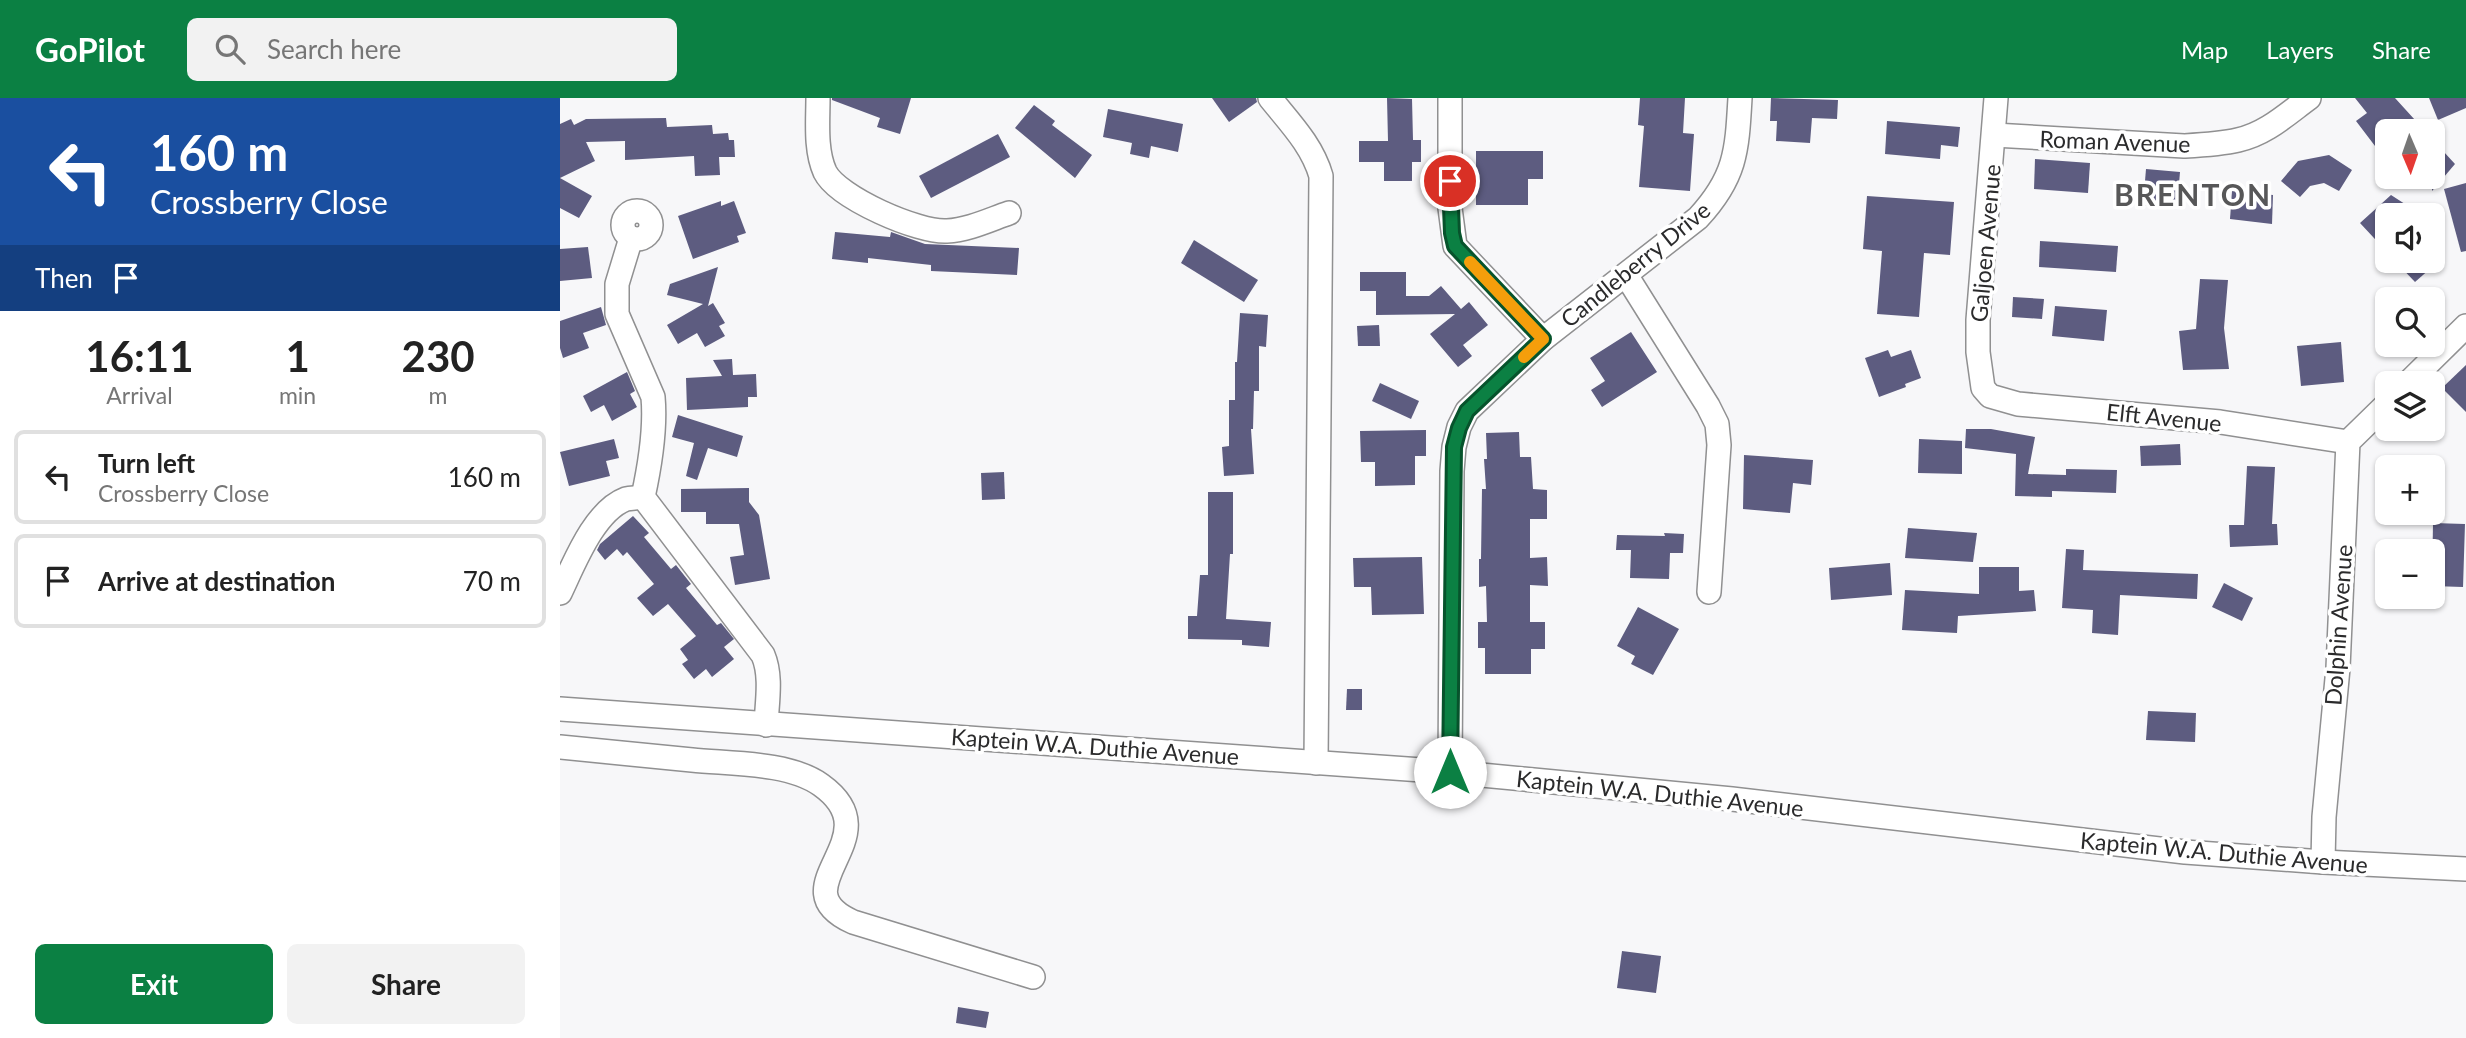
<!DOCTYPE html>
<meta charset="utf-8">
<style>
body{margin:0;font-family:Lato,sans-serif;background:#f2f2f2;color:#222;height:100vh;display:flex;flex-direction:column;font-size:26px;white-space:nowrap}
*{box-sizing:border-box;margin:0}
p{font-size:23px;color:#767676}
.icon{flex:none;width:38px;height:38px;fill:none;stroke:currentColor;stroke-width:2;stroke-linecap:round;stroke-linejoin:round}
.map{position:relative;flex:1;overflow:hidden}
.sheet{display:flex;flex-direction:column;background:#fff;width:560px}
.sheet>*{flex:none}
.guide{background:#1a4fa0;color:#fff;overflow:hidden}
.needle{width:46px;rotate:178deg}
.buttons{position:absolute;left:1815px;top:21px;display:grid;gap:14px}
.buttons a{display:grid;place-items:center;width:70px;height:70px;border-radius:10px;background:#fff;box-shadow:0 2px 5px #0004;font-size:35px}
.pin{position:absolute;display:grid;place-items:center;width:60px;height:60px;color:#fff;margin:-30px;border:4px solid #fff;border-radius:50%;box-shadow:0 2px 7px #0007}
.me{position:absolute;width:77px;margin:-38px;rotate:0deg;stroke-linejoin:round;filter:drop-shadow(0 0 5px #0008)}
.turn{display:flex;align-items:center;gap:24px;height:147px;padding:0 35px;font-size:32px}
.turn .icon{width:91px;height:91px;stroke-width:2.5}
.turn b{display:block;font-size:49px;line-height:60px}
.then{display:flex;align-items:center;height:66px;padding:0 35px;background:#0003;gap:14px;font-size:26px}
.eta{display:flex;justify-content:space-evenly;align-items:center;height:119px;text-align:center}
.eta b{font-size:42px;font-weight:700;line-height:49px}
.cta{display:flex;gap:14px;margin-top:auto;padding:14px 35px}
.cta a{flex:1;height:80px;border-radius:10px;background:#0b8043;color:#fff;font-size:28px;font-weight:700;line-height:80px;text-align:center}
.cta a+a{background:#f2f2f2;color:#222}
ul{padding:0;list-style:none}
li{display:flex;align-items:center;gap:21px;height:94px;margin:0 14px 10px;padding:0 21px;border:4px solid #e0e0e0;border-radius:10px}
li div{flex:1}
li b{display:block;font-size:26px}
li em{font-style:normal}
header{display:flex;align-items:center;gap:42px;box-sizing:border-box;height:98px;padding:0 35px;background:#0b8043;color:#fff}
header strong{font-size:33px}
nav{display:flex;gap:38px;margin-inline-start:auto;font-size:24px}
.search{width:490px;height:63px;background:#f2f2f2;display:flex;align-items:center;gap:18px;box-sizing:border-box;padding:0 24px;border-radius:10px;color:#767676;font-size:26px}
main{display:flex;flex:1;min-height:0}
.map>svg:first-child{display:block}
.building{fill:#5d5c80}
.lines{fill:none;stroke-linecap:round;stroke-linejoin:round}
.street-casing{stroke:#909091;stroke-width:26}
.street{stroke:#fff;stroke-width:23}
.route-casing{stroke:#07532c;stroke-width:18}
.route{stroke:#0b8043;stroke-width:12}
.slow{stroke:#f59e0b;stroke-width:12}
.labels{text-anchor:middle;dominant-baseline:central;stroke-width:7;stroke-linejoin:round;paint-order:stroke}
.street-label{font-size:23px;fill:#2b2b2c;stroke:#fff}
.district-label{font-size:30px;font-weight:bold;letter-spacing:2px;fill:#575758;stroke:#fff}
</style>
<header>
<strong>GoPilot</strong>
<div class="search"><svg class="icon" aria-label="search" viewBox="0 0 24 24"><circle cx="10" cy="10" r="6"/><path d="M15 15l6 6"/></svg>Search here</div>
<nav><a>Map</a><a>Layers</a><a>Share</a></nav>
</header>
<main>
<section class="sheet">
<div class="guide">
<div class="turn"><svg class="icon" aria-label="left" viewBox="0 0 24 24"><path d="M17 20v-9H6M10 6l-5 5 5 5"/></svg><div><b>160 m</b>Crossberry Close</div></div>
<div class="then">Then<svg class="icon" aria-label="arrive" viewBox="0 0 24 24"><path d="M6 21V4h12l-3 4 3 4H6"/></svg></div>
</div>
<div class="eta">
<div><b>16:11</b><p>Arrival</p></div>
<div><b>1</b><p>min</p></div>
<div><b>230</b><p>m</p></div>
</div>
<ul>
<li><svg class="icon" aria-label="left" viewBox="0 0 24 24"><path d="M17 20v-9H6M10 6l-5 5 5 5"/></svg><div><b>Turn left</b><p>Crossberry Close</p></div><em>160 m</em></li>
<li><svg class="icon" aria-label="arrive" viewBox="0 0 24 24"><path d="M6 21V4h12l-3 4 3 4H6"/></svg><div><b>Arrive at destination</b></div><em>70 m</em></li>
</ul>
<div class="cta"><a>Exit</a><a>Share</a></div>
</section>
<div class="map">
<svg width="1906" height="940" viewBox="0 0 1906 940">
<rect width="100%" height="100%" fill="#f7f7f9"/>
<g class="building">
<path d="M 272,0 L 351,0 L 340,36 L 317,29 L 320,20 L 272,2 Z"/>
<path d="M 652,0 L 696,0 L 697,4 L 669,24 Z"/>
<path d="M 827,0 L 852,1 L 853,42 L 861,42 L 861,64 L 852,64 L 852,83 L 824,83 L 824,64 L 799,64 L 799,43 L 828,43 Z"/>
<path d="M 1080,0 L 1125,0 L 1123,35 L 1134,36 L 1130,93 L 1079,89 L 1084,28 L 1078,27 Z"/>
<path d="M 1211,0 L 1278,2 L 1277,21 L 1252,20 L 1250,45 L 1216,43 L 1217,23 L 1210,23 Z"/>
<path d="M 1795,0 L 1835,0 L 1865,33 L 1827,33 L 1827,40 L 1815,48 L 1796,23 L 1807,15 Z"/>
<path d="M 1869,0 L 1906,0 L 1906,10 L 1878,22 Z"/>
<path d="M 474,7 L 495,23 L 492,27 L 532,57 L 515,80 L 455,30 Z"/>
<path d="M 548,11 L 623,26 L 618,54 L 591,48 L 589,60 L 570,56 L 572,45 L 543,39 Z"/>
<path d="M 106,20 L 107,29 L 152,27 L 153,36 L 168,35 L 169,42 L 174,42 L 175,59 L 159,59 L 160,77 L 135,78 L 134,58 L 65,62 L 65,43 L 26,44 L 35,63 L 0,80 L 32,98 L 19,120 L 0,110 L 0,26 L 11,21 L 14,27 L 26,21 Z"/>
<path d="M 1327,23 L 1400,29 L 1398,49 L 1381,47 L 1380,61 L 1325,56 Z"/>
<path d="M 438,36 L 450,59 L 371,100 L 359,78 Z"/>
<path d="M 1872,41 L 1895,66 L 1872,93 Z"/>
<path d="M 916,53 L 983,53 L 983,81 L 968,81 L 968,107 L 916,107 Z"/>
<path d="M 1769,57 L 1792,72 L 1779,93 L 1764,85 L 1750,88 L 1740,99 L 1721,83 L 1738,63 Z"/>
<path d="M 1475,61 L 1530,65 L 1528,95 L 1474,91 Z"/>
<path d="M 1586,71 L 1620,74 L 1617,110 L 1583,107 Z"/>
<path d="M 1906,85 L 1906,153 L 1901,154 L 1884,91 Z"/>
<path d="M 1672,93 L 1713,97 L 1712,126 L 1670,121 Z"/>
<path d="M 1831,97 L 1862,117 L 1827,117 L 1827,154 L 1800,125 Z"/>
<path d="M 1307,98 L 1394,104 L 1390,157 L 1364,155 L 1359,219 L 1317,216 L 1322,153 L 1303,151 Z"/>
<path d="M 161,103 L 161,108 L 174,103 L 186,135 L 177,138 L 179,144 L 133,161 L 118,118 Z"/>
<path d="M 275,134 L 330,139 L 331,134 L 365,146 L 459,150 L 457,177 L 371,173 L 371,167 L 308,160 L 308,165 L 272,161 Z"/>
<path d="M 634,142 L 698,182 L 684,204 L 621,165 Z"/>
<path d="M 1480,143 L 1558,148 L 1556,174 L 1479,169 Z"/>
<path d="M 28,149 L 32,180 L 0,183 L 0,151 Z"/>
<path d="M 1835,163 L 1879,163 L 1855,184 Z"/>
<path d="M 158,169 L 148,208 L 153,205 L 165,225 L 159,228 L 165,238 L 145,249 L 137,235 L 118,246 L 107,227 L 143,206 L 107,197 L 110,186 Z"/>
<path d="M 800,174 L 846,174 L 846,198 L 869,198 L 881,188 L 901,211 L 909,204 L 928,227 L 903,247 L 912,258 L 898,269 L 870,236 L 895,216 L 816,217 L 816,193 L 800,193 Z"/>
<path d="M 1640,181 L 1668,182 L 1664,230 L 1669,271 L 1623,272 L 1619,233 L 1636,231 Z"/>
<path d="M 1453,199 L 1484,201 L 1482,221 L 1452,219 Z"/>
<path d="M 1495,208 L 1547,212 L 1544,243 L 1492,238 Z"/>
<path d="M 41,209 L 46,227 L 23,235 L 29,250 L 3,260 L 0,250 L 0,223 Z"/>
<path d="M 680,215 L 708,217 L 706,249 L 699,248 L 699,293 L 694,293 L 693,331 L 691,331 L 694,376 L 664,378 L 662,349 L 669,348 L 669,302 L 675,302 L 675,264 L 677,264 Z"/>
<path d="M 819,227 L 820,248 L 798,248 L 797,228 Z"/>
<path d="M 1071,234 L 1097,274 L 1042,309 L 1031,292 L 1045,283 L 1030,260 Z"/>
<path d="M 1781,244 L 1784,284 L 1741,288 L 1737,248 Z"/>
<path d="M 1328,252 L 1331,259 L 1351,252 L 1361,280 L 1345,286 L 1346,289 L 1319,299 L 1305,260 Z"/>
<path d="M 172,261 L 173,277 L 196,276 L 197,299 L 188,299 L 188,309 L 127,312 L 126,280 L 162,278 L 153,262 Z"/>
<path d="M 1906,267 L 1906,314 L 1882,290 Z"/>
<path d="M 67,274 L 75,293 L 70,296 L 77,309 L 52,323 L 44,307 L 31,314 L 23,298 Z"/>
<path d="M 820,285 L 859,303 L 851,321 L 812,303 Z"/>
<path d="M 118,317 L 183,338 L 177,359 L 148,350 L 137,382 L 126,378 L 134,345 L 112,339 Z"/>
<path d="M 1406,331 L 1431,331 L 1475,339 L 1468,376 L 1506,377 L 1506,371 L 1557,372 L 1556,395 L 1492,393 L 1492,399 L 1455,398 L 1456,356 L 1405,350 Z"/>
<path d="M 866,332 L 866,358 L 855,358 L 855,387 L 815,388 L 815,364 L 801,364 L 800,333 Z"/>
<path d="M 959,334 L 960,359 L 971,359 L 973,391 L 987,392 L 987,421 L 970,421 L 970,460 L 987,459 L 988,488 L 970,487 L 970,524 L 985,524 L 985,551 L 971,551 L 971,576 L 925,576 L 925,550 L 918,550 L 918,524 L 927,524 L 926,488 L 919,489 L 919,461 L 921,461 L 922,391 L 926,391 L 924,361 L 927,361 L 926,335 Z"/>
<path d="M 54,341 L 59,360 L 46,363 L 50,378 L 9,388 L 0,354 Z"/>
<path d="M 1359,341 L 1402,343 L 1402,376 L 1358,375 Z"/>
<path d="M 1620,346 L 1621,367 L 1581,368 L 1580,348 Z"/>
<path d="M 1184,357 L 1253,362 L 1251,387 L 1233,385 L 1230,415 L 1183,411 Z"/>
<path d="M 1687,368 L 1715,369 L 1712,426 L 1717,426 L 1718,447 L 1670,449 L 1669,427 L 1684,427 Z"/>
<path d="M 444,374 L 445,401 L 422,402 L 421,375 Z"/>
<path d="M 189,390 L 189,404 L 199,417 L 210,481 L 175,487 L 170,459 L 184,457 L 179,426 L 146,426 L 146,414 L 121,414 L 121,391 Z"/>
<path d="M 648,394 L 673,394 L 673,456 L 670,456 L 666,521 L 711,524 L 709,549 L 682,547 L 682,542 L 628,541 L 628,518 L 637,518 L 640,477 L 648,477 Z"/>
<path d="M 73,418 L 89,435 L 84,439 L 111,471 L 116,467 L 131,486 L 126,490 L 157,527 L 161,525 L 174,541 L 164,549 L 174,561 L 152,579 L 146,571 L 134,581 L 122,566 L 128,562 L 120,551 L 136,538 L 108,506 L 93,518 L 77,500 L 94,486 L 67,454 L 63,458 L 57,451 L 45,462 L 37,452 L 40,446 Z"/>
<path d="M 1873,425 L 1905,426 L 1903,489 L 1872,488 Z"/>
<path d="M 1348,430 L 1417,435 L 1413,464 L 1345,460 Z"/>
<path d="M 1104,435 L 1124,436 L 1123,455 L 1110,455 L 1109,481 L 1070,480 L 1071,452 L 1056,452 L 1057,437 L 1105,438 Z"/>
<path d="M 1506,451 L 1524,452 L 1523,472 L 1638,476 L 1637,501 L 1560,497 L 1558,537 L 1532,535 L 1533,512 L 1502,510 Z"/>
<path d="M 862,459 L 864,516 L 812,517 L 811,489 L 794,489 L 793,460 Z"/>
<path d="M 1330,465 L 1332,497 L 1271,502 L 1269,470 Z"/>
<path d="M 1419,469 L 1459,469 L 1459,493 L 1474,492 L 1476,513 L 1398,518 L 1397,535 L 1342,532 L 1345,492 L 1419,496 Z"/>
<path d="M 1664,485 L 1693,500 L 1682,523 L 1652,509 Z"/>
<path d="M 1078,509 L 1119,531 L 1093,577 L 1071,566 L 1075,558 L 1057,548 Z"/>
<path d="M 787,591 L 802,591 L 802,612 L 786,612 Z"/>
<path d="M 1588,613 L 1636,615 L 1635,644 L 1586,642 Z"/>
<path d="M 1062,853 L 1101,858 L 1096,895 L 1057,890 Z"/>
<path d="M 398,909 L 429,914 L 426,930 L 396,925 Z"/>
</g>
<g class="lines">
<defs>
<g id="street">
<path d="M 258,0 C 258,23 255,52 265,74 C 278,100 359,135 387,133 C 408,132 429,122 449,115"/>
<path d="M 710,0 C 730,25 752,47 761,78 L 756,665"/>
<path d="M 890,0 L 890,110 L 895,148 L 983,241"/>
<path d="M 1436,0 L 1418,222 L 1418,254 L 1423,290 L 1430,298 L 1458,306 L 1660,324 L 1788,344"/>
<path d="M 1434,37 L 1624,48 C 1642,47 1661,46 1678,42 C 1706,36 1727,16 1749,0"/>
<circle cx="77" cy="127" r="14"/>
<path d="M 71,140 L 57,186 L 57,216 L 93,299 C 96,332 90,367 83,399 L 203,557 C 212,578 207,604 206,627"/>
<path d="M 1066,177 L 1148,308 L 1157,326 L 1159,347 L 1149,494"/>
<path d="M 1848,285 L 1906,228"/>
<path d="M 0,495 C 14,466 34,413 66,401 C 71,400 78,400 83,399"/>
<path d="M 0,611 L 890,674 L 1172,701 L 1625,754 L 1763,764 L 1906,771"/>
<path d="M 0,649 C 44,653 88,658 132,662 C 171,666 229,664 261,687 C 335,740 215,789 293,824 L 473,879"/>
<path d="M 890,674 L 892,373 L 894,349 L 899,329 L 907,313 L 983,241 L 1138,120 C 1176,79 1177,53 1180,0"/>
<path d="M 1763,764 L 1764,719 L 1778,570 L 1788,344 L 1827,306"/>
</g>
</defs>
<use href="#street" class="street-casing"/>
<use href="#street" class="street"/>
</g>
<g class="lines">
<defs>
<path id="route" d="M 890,674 L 894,349 L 899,330 L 907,313 L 983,241 L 895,148 L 892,135 L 890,83"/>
</defs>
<use href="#route" class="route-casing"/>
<use href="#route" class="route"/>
<path class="slow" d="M 910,164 L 983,241 L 964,259"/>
</g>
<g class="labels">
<g class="street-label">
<text transform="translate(1555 43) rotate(2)">Roman Avenue</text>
<text transform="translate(1425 145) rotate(-85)">Galjoen Avenue</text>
<text transform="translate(1075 166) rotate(-39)">Candleberry Drive</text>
<text transform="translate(1604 319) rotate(6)">Elft Avenue</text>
<text transform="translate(1778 527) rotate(-86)">Dolphin Avenue</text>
<text transform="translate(535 648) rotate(4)">Kaptein W.A. Duthie Avenue</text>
<text transform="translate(1100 695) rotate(6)">Kaptein W.A. Duthie Avenue</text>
<text transform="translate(1664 754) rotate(5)">Kaptein W.A. Duthie Avenue</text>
</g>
<g class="district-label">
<text x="1633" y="96">BRENTON</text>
</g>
</g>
</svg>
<div class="buttons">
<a><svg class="needle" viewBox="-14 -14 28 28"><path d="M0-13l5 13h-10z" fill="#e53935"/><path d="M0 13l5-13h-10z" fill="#767676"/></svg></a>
<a><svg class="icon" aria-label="sound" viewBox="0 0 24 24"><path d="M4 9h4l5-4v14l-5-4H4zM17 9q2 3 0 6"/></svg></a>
<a><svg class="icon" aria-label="search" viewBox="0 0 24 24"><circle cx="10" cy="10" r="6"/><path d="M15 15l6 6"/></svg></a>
<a><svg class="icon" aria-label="layers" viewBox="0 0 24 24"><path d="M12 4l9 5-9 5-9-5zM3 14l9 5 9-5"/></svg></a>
<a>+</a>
<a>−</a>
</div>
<div class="pin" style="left:890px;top:83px;background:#d93025"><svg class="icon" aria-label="arrive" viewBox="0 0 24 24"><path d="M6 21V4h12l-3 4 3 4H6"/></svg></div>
<svg class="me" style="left:890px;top:674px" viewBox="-20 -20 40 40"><circle r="19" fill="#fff"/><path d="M0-13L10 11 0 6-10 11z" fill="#0b8043"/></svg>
</div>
</main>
